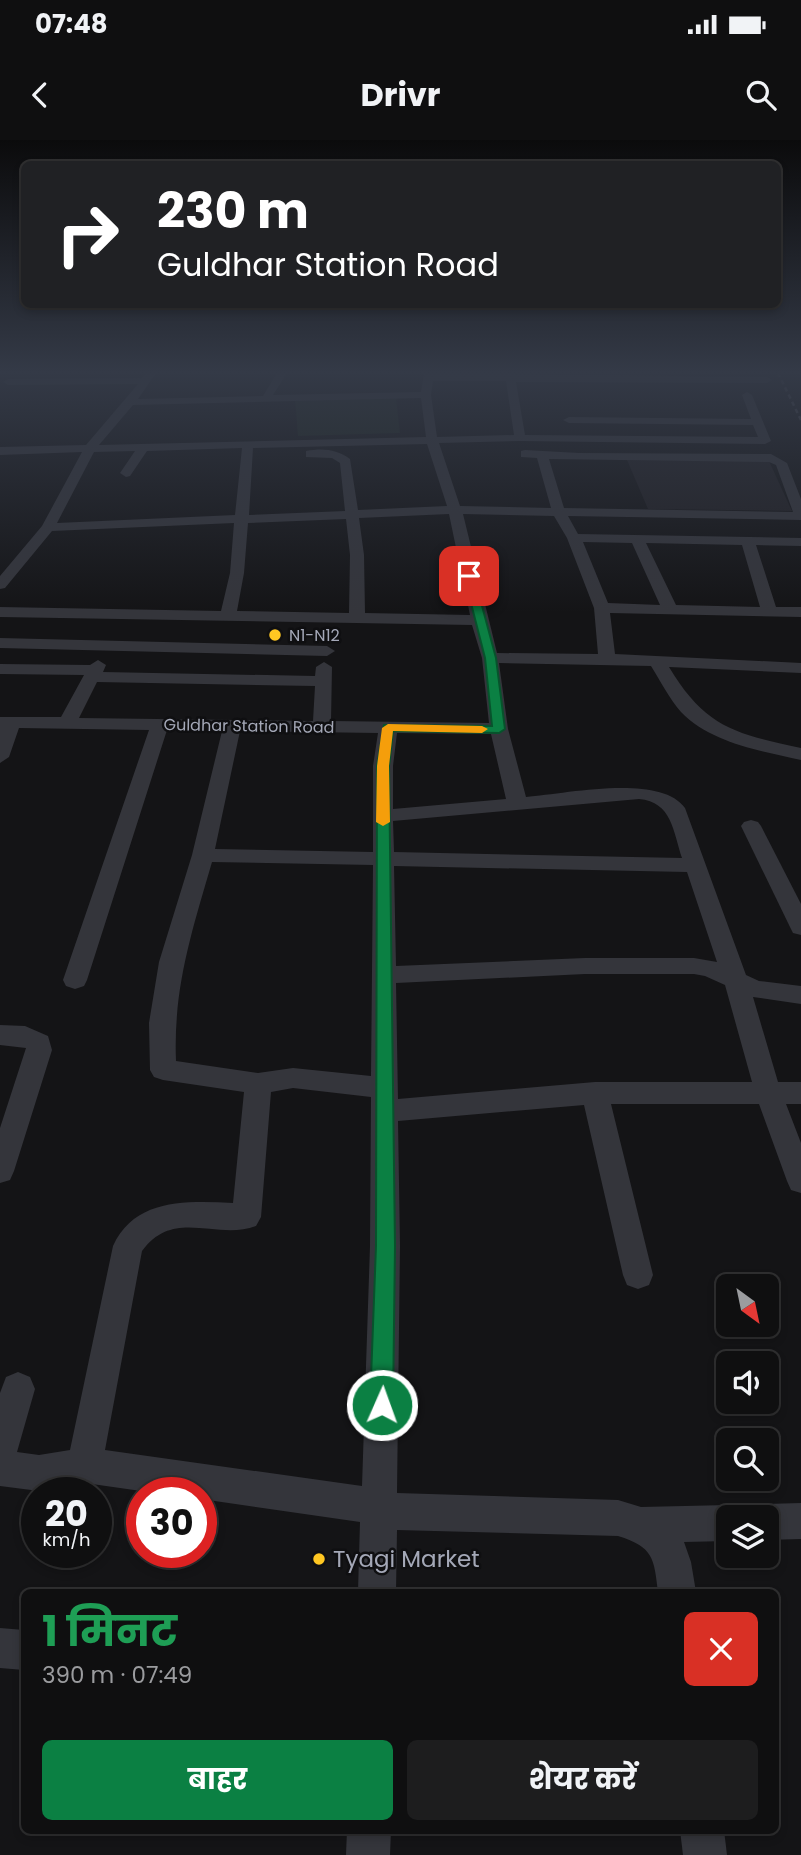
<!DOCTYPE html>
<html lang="hi">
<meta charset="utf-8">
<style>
body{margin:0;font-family:Poppins,"Noto Sans Devanagari",sans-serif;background:#1d1d1e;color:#f1f3f6;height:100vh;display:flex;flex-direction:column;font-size:26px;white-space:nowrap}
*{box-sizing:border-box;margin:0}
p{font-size:23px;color:#9b9c9f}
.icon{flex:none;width:38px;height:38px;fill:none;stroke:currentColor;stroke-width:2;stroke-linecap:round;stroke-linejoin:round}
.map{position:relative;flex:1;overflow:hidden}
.side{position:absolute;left:21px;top:1449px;width:758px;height:245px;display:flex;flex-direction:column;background:#0f0f10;border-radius:10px;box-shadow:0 4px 10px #0003,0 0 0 2px #2f2f30}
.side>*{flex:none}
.guide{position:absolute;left:21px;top:21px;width:760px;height:147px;border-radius:10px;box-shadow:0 4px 10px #0003,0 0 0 2px #2f2f30;background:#202124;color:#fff;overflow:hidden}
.needle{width:46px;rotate:147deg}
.tools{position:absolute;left:716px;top:1134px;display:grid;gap:14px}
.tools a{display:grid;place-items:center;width:63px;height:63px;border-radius:10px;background:#0f0f10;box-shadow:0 4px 10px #0003,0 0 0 2px #2f2f30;font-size:35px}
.speed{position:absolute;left:21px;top:1337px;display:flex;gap:14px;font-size:35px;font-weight:700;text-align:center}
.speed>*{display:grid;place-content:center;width:91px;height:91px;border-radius:50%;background:#0f0f10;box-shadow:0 4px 10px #0003,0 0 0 2px #2f2f30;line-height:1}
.speed small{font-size:18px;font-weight:400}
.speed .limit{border:10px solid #d22;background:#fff;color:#111}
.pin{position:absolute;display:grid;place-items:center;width:60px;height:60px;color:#fff;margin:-30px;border-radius:14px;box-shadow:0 4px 10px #0006}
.me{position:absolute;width:77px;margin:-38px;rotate:2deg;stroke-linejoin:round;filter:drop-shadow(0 0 5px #0008)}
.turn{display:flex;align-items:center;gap:24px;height:147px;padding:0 21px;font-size:32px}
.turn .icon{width:91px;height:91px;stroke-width:2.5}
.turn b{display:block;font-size:49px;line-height:60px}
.round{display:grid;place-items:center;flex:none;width:74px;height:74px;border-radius:10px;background:#1d1d1e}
.summary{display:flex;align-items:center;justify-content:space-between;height:119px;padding:0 21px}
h1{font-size:42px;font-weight:700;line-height:52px;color:#1e9e55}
.primary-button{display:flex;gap:14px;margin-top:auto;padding:14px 21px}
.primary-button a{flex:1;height:80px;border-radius:10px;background:#0b8043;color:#fff;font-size:28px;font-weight:700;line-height:80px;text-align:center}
.primary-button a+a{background:#1d1d1e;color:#f1f3f6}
.status{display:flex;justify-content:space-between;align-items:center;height:49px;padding:0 35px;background:#0f0f10;direction:ltr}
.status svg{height:19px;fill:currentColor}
header{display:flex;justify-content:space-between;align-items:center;height:91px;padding:0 21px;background:#0f0f10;font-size:32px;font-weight:700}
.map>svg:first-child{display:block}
.built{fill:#201f23}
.green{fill:#1b241d}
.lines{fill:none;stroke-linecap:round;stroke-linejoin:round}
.street{fill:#34353b;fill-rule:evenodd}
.rail{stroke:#474850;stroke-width:2.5;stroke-dasharray:4.5 3.5;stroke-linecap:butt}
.route{fill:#0b8043;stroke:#07532c;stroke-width:2}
.slow{fill:#f59e0b}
.poi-dot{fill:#ffc722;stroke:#0f0f11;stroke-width:2.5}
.labels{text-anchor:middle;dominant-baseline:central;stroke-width:5;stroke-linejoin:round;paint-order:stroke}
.far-poi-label{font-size:16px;fill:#a4a8b7;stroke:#0f0f11;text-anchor:start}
.far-street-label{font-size:16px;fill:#a4a8b7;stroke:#0f0f11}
.near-poi-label{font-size:23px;fill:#a4a8b7;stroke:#0f0f11;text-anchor:start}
</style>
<div class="status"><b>07:48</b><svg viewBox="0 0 49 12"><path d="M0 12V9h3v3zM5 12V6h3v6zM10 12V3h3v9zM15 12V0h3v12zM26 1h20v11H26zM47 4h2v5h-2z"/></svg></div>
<header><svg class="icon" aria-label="back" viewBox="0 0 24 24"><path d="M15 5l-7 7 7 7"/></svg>Drivr<svg class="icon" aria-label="search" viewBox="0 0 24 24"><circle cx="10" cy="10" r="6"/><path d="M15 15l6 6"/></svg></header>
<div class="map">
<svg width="801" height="1715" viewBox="0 0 801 1715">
<rect width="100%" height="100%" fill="#141416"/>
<path class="built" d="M 627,320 L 769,321 L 792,371 L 648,369 Z"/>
<path class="green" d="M 396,258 L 400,293 L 298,296 L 295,259 Z"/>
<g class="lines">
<g class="street">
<path d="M 146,233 L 156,233 L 138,259 L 263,256 L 277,233 L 287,233 L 273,255 L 421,252 L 424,233 L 767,237 L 772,240 L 767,243 L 516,242 L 525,295 L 758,297 L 753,285 L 569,283 L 563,280 L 569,277 L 751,279 L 742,255 L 747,252 L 752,255 L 771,301 L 765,304 L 520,301 L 439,303 L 460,366 L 551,368 L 537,318 L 521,317 L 521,311 L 525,310 L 579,313 L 771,314 L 787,323 L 801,359 L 801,380 L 568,376 L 578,394 L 801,398 L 801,406 L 756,405 L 776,467 L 801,467 L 801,477 L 610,473 L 615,514 L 801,523 L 801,533 L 669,527 C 705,587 735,594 801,608 L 801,620 C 761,611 711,603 681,572 C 669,558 661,542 651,526 L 499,523 L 508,589 L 526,657 C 565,654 660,633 685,668 L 746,835 L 759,841 L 801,846 L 801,864 L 753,857 L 778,942 L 801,942 L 801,964 L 786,964 L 801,1003 L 801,1053 L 791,1050 L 787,1041 L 759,964 L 611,964 L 653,1135 L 649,1145 L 638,1149 L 627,1145 L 623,1135 L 584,965 L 398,981 L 400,1106 L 397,1353 L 618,1360 L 641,1367 L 728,1365 L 741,1370 L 744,1377 L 728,1377 L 728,1401 L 684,1402 L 691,1422 L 696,1452 L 658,1452 C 654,1419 654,1407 618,1396 L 397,1390 L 396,1452 L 358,1452 L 360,1382 L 201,1359 L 201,1353 L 155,1353 L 85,1343 L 39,1351 L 0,1346 L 0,1253 L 6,1237 L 18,1232 L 30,1237 L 35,1249 L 17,1312 L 39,1315 L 70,1310 L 113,1106 C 135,1058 187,1061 233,1063 L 244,952 L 163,940 L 154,937 L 150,930 L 149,883 L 159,822 L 192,715 L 222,591 L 167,590 L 87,840 L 84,846 L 75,849 L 66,846 L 63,840 L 149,590 L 19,588 L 9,617 L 0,623 L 0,577 L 61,577 L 84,535 L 0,534 L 0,524 L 90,525 L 98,520 L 106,525 L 103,532 L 315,536 L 316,527 L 324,522 L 332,527 L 331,581 L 489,583 L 482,518 L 472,485 L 0,477 L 0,467 L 221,471 L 230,433 L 234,383 L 52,391 L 5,448 L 0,449 L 0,436 L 42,386 L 82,312 L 0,315 L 0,307 L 86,305 L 138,244 L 8,245 L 3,242 L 8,239 L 142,238 ZM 433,241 L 506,241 L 514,295 L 437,297 L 431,255 ZM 421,258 L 426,297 L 99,305 L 133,265 ZM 427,304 L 447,366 L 358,370 L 350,319 C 336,309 323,308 306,311 L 306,317 L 332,318 L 340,323 L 345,371 L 249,375 L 253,308 ZM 242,308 L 235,375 L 57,383 L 94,312 L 135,311 L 120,333 L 126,337 L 130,336 L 147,311 ZM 549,319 L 769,322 L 776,325 L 793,372 L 564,368 ZM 449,374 L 470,475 L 365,473 L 364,415 L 359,378 ZM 463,374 L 554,376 L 567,398 L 594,468 L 598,514 L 497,513 ZM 346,379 L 350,415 L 349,473 L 237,471 L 244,433 L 248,383 ZM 583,402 L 632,403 L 660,465 L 608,463 ZM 646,403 L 742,405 L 760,467 L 676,465 ZM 97,542 L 315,546 L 313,581 L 79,578 ZM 240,591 L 378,593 L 373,626 L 373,712 L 215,709 ZM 397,593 L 491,594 L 506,659 L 393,669 L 393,626 ZM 639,659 C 672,662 673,691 682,718 L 394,712 L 393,681 ZM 212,722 L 373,725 L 371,936 L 293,928 L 258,933 L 176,921 C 173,848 192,791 212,722 ZM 394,726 L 687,732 L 717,822 L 694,818 L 585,818 L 396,826 ZM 585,834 L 694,834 L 705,836 L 725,845 L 752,942 L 595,942 L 398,959 L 396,843 ZM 293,948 L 371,957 L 370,1106 L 362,1346 L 105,1310 L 142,1111 C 174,1067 216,1101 256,1086 L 261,1077 L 271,952 Z"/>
<path d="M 0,498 L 327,506 L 335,511 L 327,516 L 0,508 Z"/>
<path d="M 751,680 L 758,682 L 761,686 L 801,764 L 801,795 L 793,793 L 790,787 L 741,686 L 744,682 Z"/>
<path d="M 0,885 L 25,886 L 48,896 L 52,910 L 14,1031 L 10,1040 L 0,1043 L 0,988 L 26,908 L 0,905 Z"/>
<path d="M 801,1363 L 801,1399 L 766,1400 L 766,1377 L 750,1377 L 753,1369 L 766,1364 Z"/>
<path d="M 0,1488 L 24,1490 L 24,1530 L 0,1528 Z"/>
<path d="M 347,1690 L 391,1690 L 390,1715 L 346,1715 Z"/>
<path d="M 680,1690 L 724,1690 L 727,1715 L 683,1715 Z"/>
</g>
<path class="rail" d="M 778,233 L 801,280"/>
</g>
<linearGradient id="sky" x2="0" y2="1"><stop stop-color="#0b0b0c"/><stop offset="0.49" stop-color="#343a47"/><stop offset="1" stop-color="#343a47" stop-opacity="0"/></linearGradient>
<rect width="801" height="473" fill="url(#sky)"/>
<path class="route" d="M 469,433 L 474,436 L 496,518 L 505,589 L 499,593 L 393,591 L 389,626 L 395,1106 L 393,1265 L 389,1273 L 382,1276 L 374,1273 L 370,1265 L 376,1106 L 377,626 L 384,585 L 492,586 L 485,518 L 464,436 Z"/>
<path class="slow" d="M 388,584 L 482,586 L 488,589 L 482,593 L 393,591 L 389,626 L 390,682 L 383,686 L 376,682 L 377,626 L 382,588 Z"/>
<g class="poi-dot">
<circle cx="275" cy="495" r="7"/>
<circle cx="319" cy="1419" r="7"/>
</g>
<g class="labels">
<g class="far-poi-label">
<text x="289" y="495">N1-N12</text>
</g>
<g class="far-street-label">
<text transform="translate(249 586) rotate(1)">Guldhar Station Road</text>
</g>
<g class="near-poi-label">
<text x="333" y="1419">Tyagi Market</text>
</g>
</g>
</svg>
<div class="tools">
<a><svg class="needle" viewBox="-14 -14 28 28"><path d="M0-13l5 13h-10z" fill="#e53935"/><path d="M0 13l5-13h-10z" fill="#9b9c9f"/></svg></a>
<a><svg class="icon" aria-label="sound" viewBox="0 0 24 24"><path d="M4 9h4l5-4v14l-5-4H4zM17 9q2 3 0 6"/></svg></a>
<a><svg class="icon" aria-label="search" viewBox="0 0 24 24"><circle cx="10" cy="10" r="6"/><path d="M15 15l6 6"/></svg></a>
<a><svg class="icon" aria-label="layers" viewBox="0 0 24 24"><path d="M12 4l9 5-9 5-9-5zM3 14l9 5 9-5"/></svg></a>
</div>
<div class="speed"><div>20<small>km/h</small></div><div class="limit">30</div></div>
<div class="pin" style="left:469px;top:436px;background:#d93025"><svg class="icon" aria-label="arrive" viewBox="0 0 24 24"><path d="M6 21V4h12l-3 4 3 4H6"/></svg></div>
<svg class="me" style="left:382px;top:1265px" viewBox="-20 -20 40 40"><circle r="17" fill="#0b8043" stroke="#fff" stroke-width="3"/><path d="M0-11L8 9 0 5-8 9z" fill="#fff"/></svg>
<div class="guide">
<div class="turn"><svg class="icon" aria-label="right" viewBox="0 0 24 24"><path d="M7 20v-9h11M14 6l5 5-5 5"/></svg><div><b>230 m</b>Guldhar Station Road</div></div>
</div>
<section class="side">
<div class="summary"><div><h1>1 मिनट</h1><p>390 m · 07:49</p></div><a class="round" style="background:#d93025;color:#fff"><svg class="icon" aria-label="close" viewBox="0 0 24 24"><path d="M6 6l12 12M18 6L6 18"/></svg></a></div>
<div class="primary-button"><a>बाहर</a><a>शेयर करें</a></div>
</section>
</div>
